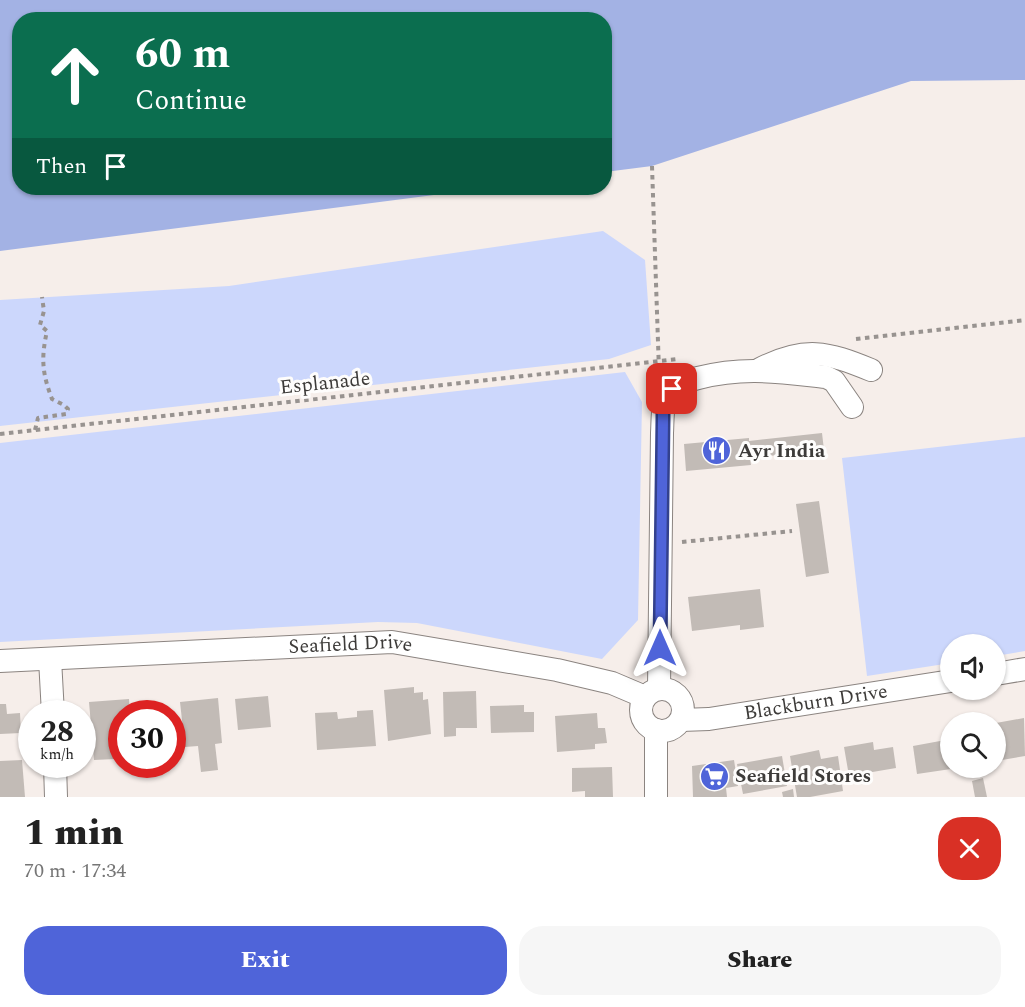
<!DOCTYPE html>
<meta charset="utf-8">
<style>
body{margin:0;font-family:Spectral,serif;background:#f6f6f6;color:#222;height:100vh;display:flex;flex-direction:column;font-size:22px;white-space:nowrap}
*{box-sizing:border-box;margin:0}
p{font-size:20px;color:#767676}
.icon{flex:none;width:33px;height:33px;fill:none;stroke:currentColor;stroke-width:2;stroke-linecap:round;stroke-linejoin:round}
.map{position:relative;height:797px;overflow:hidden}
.side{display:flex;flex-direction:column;background:#fff;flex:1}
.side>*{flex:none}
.top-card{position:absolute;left:12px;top:12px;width:600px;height:183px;border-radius:24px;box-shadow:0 2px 4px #0004;background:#0b6e4f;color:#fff;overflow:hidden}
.fabs{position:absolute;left:940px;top:634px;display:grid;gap:12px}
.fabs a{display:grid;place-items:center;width:66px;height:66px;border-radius:50%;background:#fff;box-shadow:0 2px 4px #0004;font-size:30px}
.speed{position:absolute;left:18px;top:700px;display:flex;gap:12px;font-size:30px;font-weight:700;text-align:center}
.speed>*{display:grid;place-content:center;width:78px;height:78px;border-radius:50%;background:#fff;box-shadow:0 2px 4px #0004;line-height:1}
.speed small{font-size:15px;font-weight:400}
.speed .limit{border:9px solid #d22;background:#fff;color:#111}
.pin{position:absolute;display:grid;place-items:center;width:51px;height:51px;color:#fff;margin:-26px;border-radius:12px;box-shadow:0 3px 9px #0006}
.me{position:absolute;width:66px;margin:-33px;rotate:0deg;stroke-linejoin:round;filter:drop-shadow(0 0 4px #0008)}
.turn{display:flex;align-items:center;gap:21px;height:126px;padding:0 24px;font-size:27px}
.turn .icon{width:78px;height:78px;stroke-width:2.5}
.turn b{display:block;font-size:42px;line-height:51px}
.then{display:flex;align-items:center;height:57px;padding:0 24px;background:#0003;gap:12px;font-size:22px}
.round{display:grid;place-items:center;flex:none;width:63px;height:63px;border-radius:24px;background:#f6f6f6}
.head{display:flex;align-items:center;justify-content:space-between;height:102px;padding:0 24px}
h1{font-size:36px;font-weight:800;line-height:45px}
.primary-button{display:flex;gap:12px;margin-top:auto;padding:12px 24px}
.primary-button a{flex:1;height:69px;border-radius:24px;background:#4f64d9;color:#fff;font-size:24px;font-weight:800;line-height:69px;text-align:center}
.primary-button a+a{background:#f6f6f6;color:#222}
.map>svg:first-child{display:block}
.green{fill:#ccd7fc}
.water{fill:#a3b2e4}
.building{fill:#c2bbb6}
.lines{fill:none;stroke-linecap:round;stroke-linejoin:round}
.minor-casing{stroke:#8b8480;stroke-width:24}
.path{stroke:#989390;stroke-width:4;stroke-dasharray:4.5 4.5;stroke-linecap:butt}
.minor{stroke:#fff;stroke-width:22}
.route-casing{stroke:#33418d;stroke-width:15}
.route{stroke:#4f64d9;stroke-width:10}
.labels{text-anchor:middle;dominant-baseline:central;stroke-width:6;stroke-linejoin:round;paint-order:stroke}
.street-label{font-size:20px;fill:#3d3b39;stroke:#fefdfc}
.poi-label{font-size:20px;font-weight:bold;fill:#3d3b39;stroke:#fefdfc;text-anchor:start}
</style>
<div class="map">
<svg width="1025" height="797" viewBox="0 0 1025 797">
<rect width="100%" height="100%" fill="#f6eeea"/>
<g class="green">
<path d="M 603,231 L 645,260 L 651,345 L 609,359 L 0,426 L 0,300 L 229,286 Z"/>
<path d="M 625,372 L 642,402 L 638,620 L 602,659 L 417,623 L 378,622 L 0,642 L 0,443 Z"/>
<path d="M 1025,437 L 1025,651 L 996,656 L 996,645 L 951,645 L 951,663 L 867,676 L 842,458 Z"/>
</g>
<path class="water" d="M 0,0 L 1025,0 L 1025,80 L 911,81 L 652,166 L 605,172 L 604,20 L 20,20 L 20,188 L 488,188 L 0,251 Z"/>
<g class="building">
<path d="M 822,433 L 824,450 L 750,458 L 751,465 L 686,471 L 684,444 L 749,438 L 749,441 Z"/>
<path d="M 819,501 L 829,573 L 806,577 L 796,504 Z"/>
<path d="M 760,589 L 764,627 L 740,630 L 740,625 L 692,631 L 688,597 Z"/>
<path d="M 414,687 L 414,693 L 423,692 L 423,700 L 428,699 L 431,734 L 388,741 L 384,690 Z"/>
<path d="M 476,691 L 477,728 L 456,728 L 456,736 L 444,737 L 443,692 Z"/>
<path d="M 268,696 L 271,727 L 238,730 L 235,699 Z"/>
<path d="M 218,698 L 222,743 L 215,744 L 218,770 L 201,772 L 198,746 L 185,747 L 180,702 Z"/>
<path d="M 129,699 L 130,714 L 122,714 L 122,738 L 113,739 L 115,759 L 94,760 L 89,702 Z"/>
<path d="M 0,704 L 6,704 L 7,714 L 20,713 L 21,733 L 0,734 Z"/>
<path d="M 524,705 L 524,712 L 534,712 L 534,732 L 491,733 L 490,706 Z"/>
<path d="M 373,710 L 376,746 L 317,750 L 315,713 L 337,712 L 338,719 L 357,717 L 357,711 Z"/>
<path d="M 597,713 L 598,728 L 605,728 L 607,743 L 595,744 L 595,749 L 557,752 L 555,716 Z"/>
<path d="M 1024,718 L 1025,756 L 996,761 L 996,723 Z"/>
<path d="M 951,739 L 951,769 L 917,774 L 913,746 Z"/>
<path d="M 873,742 L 874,750 L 893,747 L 896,768 L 849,776 L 844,747 Z"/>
<path d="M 819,750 L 821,759 L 838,756 L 843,791 L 810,797 L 797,797 L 790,756 Z"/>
<path d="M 782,756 L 787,786 L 743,794 L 737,764 Z"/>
<path d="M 22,760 L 25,797 L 0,797 L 0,761 Z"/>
<path d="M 734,760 L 738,786 L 726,788 L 727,797 L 693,797 L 692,766 Z"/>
<path d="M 612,767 L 613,797 L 585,797 L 585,791 L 572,792 L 572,768 Z"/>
<path d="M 983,778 L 987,797 L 975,797 L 972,781 Z"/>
<path d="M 793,789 L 794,797 L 783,797 L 782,792 Z"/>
</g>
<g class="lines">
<defs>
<g id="minor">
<path d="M 760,369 C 805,346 827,352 871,370"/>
<path d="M 50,659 L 53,714"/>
<path id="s1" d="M 0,661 L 392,642 L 557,670 L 612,683 L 645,697"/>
<path d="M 996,674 L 1025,669"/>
<circle cx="662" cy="710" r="21"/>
<path d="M 659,689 L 662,433 C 663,418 661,400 672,389 C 678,383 690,380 698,378 C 745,366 779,372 826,377 L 834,381 L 852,407"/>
<path id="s2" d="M 681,720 L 709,719 L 951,681"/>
<path d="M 656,730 L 656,797"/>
<path d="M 55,765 L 56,797"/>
</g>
</defs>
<use href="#minor" class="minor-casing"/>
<g class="path">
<path d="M 652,166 L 659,371"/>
<path d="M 856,339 L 1025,320"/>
<path d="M 35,430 L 38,418 L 66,414 L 68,409 L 64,405 L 52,399 C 42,373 41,358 47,331 L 40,325 L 44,311 L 42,297"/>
<path d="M 0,434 L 678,359"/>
<path d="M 682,542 L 792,531"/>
</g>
<use href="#minor" class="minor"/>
</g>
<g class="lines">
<defs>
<path id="route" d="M 660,648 L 663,419 L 663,405 L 672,389"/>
</defs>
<use href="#route" class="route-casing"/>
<use href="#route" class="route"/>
</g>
<defs>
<symbol id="restaurant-disc" viewBox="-11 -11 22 22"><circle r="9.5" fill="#4f64d9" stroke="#fefdfc"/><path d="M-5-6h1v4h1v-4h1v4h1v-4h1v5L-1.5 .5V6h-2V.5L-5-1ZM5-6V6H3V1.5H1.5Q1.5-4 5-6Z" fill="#fff"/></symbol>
<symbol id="supermarket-disc" viewBox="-11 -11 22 22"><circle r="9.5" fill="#4f64d9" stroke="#fefdfc"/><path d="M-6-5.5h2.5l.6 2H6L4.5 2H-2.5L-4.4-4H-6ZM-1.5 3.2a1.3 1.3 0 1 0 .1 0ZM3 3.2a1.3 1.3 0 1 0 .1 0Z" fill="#fff"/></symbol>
</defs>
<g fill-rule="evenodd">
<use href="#restaurant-disc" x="700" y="434" width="33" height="33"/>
<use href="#supermarket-disc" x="698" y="760" width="33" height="33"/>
</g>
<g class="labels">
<g class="street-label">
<text transform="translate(325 383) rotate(-6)">Esplanade</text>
<text stroke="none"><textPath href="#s1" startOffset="351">Seafield Drive</textPath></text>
<text stroke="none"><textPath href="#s2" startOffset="136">Blackburn Drive</textPath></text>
</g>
<g class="poi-label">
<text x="738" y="451">Ayr India</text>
<text x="735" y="776">Seafield Stores</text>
</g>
</g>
</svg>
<div class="fabs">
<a><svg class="icon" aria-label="sound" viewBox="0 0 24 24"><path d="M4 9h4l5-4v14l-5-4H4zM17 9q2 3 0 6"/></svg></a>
<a><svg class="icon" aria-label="search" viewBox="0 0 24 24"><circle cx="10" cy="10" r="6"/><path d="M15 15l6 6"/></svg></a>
</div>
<div class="speed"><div>28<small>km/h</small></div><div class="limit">30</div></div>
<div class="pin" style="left:672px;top:389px;background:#d93025"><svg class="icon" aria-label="arrive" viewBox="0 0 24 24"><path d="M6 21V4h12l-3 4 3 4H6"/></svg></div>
<svg class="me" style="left:660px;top:648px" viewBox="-20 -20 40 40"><path d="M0-17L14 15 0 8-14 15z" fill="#4f64d9" stroke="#fff" stroke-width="4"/></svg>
<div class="top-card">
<div class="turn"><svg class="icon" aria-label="ahead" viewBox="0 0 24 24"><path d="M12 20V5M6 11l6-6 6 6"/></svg><div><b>60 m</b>Continue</div></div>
<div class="then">Then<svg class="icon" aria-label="arrive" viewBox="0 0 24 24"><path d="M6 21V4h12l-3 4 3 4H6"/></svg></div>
</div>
</div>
<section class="side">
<div class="head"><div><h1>1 min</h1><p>70 m · 17:34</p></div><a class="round" style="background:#d93025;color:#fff"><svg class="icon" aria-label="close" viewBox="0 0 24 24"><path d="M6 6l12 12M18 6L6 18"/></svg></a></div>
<div class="primary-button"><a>Exit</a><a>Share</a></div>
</section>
